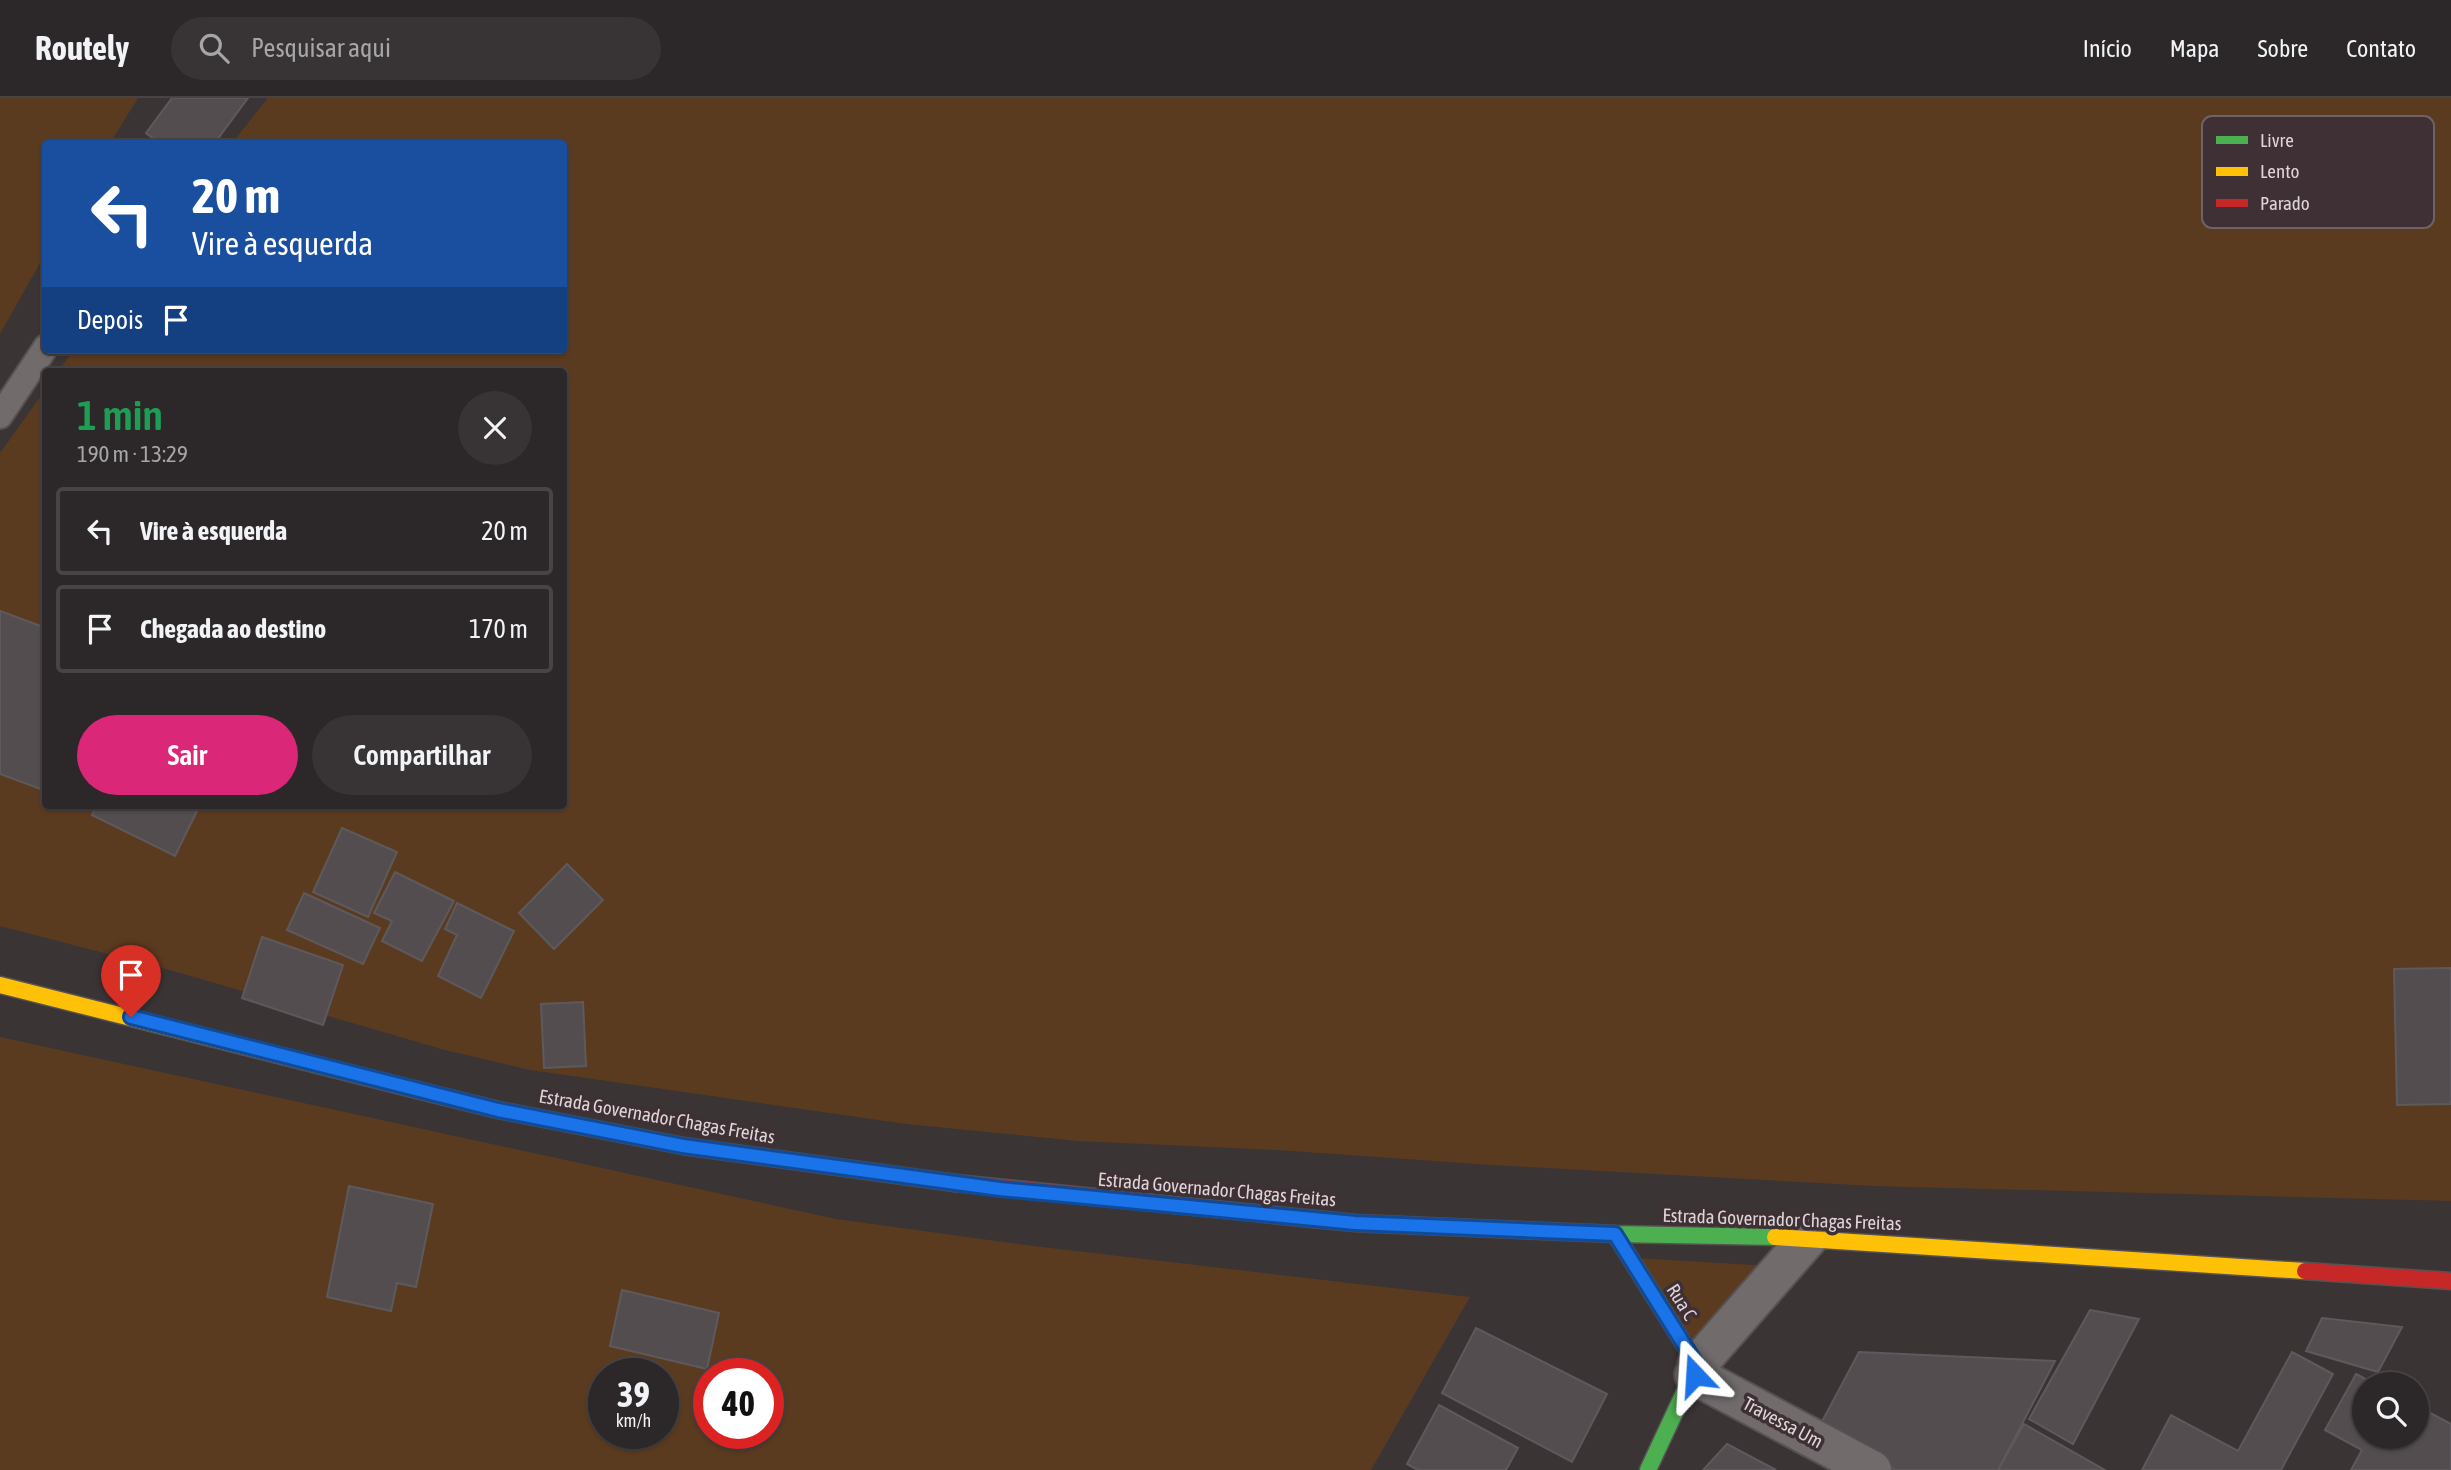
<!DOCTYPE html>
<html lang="pt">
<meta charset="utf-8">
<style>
body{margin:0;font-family:"Asap Condensed",sans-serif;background:#383334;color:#f1f3f6;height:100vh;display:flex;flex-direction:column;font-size:26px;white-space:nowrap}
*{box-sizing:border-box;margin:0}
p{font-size:23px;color:#a6a5a8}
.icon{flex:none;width:38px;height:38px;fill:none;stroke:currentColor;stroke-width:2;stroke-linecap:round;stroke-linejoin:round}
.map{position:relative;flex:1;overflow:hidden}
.side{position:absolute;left:42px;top:270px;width:525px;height:441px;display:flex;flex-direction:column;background:#2c2728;border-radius:7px;box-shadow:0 2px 5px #0004,0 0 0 2px #484445}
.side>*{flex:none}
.hud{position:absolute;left:42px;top:42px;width:525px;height:214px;border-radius:7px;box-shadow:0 2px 5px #0004,0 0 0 2px #484445;background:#1a4fa0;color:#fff;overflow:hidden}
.buttons{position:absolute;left:2352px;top:1274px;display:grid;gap:14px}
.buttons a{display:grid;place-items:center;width:77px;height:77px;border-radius:50%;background:#2c2728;box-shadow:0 2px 5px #0004,0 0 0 2px #484445;font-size:35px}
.speed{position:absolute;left:588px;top:1260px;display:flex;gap:14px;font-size:35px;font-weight:700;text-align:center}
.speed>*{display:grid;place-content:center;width:91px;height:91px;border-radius:50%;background:#2c2728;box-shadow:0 2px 5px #0004,0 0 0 2px #484445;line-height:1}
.speed small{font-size:18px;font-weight:400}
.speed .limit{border:10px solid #d22;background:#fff;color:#111}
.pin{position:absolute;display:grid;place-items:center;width:60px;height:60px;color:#fff;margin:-72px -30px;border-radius:50% 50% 50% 0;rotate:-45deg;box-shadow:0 0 7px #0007}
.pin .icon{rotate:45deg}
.me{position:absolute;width:77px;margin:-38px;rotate:340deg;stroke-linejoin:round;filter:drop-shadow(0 0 5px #0008)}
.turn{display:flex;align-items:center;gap:24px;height:147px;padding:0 35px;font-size:32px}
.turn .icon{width:91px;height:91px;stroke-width:2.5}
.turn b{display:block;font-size:49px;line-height:60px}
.then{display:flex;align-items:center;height:66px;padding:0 35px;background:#0003;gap:14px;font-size:26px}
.round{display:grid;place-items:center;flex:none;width:74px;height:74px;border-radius:37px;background:#383334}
.headline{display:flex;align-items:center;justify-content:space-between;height:119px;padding:0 35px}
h1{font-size:42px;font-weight:600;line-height:52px;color:#1e9e55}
.button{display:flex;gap:14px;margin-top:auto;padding:14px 35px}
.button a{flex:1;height:80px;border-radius:42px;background:#db2777;color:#fff;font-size:28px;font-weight:600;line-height:80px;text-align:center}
.button a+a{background:#383334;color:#f1f3f6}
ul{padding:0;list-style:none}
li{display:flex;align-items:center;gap:21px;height:88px;margin:0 14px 10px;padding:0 21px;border:4px solid #484445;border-radius:7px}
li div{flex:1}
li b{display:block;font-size:26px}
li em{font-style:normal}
header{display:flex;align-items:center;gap:42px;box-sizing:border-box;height:98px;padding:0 35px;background:#2c2728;border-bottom:2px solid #484445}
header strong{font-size:33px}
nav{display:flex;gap:38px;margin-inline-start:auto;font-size:24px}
.search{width:490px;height:63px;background:#383334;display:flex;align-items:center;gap:18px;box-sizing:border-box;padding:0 24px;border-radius:38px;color:#a6a5a8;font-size:26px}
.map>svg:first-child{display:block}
.green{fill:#5b3b20;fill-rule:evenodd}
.building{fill:#534d50;stroke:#5e595c;stroke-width:2}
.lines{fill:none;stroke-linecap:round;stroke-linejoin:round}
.lane-casing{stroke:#575152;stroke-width:28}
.street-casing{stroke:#575152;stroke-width:42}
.fast-casing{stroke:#575152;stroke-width:19}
.slow-casing{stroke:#575152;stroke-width:19}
.jam-casing{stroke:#575152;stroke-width:19}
.lane{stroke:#716b6c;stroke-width:24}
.street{stroke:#716b6c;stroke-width:38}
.fast{stroke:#4caf50;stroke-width:16}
.slow{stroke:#ffc107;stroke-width:16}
.jam{stroke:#c62828;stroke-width:16}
.route-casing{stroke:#114b97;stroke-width:18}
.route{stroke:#1a73e8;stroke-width:12}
.labels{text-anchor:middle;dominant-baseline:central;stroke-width:7;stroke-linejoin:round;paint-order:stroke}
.street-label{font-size:19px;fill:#dfd5d7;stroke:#3e3034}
.key{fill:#3e3034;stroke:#6e6265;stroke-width:2}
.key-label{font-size:19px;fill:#dfd5d7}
</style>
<header>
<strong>Routely</strong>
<div class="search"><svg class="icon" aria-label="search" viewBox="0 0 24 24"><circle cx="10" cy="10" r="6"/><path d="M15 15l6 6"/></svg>Pesquisar aqui</div>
<nav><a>Início</a><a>Mapa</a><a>Sobre</a><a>Contato</a></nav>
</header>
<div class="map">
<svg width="2451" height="1372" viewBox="0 0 2451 1372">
<rect width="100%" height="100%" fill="#3a3435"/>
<g class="green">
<path d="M 0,0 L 138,0 L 110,45 L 46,46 L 45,156 L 0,236 Z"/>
<path d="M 268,0 L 2451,0 L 2451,1103 L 1875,1088 L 1492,1067 L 1277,1052 L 1078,1043 L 906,1026 L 530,972 L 445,952 L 177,874 L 0,828 L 0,355 L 45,292 L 46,707 L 564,707 L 564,273 L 58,273 L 74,252 L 564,252 L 564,46 L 232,45 Z"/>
<path d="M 0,939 L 836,1121 L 1033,1148 L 1470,1199 L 1371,1372 L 0,1372 ZM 604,1276 L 663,1276 L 663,1335 L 604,1335 ZM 709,1276 L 768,1276 L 768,1335 L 709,1335 Z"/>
<path d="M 1637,1160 L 1769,1168 L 1698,1264 Z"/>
</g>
<g class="building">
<path d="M 172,0 L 248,0 L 214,46 L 160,46 L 146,35 Z"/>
<path d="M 0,513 L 46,530 L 46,693 L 0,676 Z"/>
<path d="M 97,707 L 200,707 L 175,758 L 92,717 Z"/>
<path d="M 342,730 L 397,754 L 368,819 L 313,794 Z"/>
<path d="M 567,766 L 603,802 L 554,851 L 519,815 Z"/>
<path d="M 395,774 L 454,803 L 422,863 L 382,843 L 392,823 L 374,815 Z"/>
<path d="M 304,795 L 380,830 L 363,866 L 287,832 Z"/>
<path d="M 457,805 L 514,833 L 481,900 L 438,878 L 457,837 L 445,831 Z"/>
<path d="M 262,839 L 343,867 L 323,927 L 242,900 Z"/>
<path d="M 2451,870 L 2451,1006 L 2397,1007 L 2394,871 Z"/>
<path d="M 583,904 L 586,968 L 544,970 L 541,906 Z"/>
<path d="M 349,1088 L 433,1106 L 416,1189 L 397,1185 L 391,1213 L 327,1199 Z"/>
<path d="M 622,1192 L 719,1215 L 707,1271 L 610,1248 Z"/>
<path d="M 2090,1212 L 2139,1221 L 2073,1346 L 2029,1321 Z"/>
<path d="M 2322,1220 L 2402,1229 L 2378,1274 L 2306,1253 Z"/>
<path d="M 1476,1230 L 1607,1296 L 1572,1364 L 1442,1295 Z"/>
<path d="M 1859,1254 L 2055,1263 L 1998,1372 L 1895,1372 L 1818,1331 Z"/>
<path d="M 2292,1254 L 2333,1276 L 2281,1372 L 2142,1372 L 2171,1317 L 2238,1353 Z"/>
<path d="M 2356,1276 L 2375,1286 L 2364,1286 L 2364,1339 L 2417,1339 L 2417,1308 L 2451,1326 L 2451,1372 L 2351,1372 L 2362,1352 L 2325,1332 Z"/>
<path d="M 1439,1307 L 1518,1350 L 1506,1372 L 1418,1372 L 1407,1366 Z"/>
<path d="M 2024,1326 L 2105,1372 L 1998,1372 Z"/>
<path d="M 1727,1346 L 1776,1372 L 1703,1372 Z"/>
</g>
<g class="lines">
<defs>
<path id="lane" d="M 0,318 L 46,249"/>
<g id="street">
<path d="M 1697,1267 L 1808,1140"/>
<path d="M 1694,1277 L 1872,1372"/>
</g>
<g id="fast">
<path d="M 417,992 L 498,1012 L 683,1048 L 955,1085"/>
<path d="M 1314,1121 L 1355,1125 L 1615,1136 L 1775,1139"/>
<path d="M 1615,1136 L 1697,1267 L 1648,1372"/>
</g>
<g id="slow">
<path d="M 0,887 L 417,992"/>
<path d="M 1775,1139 L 2305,1173"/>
</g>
<g id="jam">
<path d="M 955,1085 L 1314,1121"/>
<path d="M 2305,1173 L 2451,1183"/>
</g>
</defs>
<use href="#lane" class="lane-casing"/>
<use href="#street" class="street-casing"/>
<use href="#fast" class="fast-casing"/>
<use href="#slow" class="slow-casing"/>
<use href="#jam" class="jam-casing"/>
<use href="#lane" class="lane"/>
<use href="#street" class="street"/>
<use href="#fast" class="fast"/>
<use href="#slow" class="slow"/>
<use href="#jam" class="jam"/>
</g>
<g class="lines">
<defs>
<path id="route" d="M 131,919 L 498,1012 L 683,1048 L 1000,1091 L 1054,1096 L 1355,1125 L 1615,1136 L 1697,1267 L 1695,1277"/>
</defs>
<use href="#route" class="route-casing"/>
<use href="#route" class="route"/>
</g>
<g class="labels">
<g class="street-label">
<text transform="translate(657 1018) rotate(10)">Estrada Governador Chagas Freitas</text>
<text transform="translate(1217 1091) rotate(5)">Estrada Governador Chagas Freitas</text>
<text transform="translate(1782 1121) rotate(2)">Estrada Governador Chagas Freitas</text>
<text transform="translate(1682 1204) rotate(58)">Rua C</text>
<text transform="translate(1783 1324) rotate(28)">Travessa Um</text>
</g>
</g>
<rect x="2202" y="18" width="232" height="112" rx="10" class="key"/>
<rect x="2216" y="38" width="32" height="8" fill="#4caf50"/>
<rect x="2216" y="69" width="32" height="9" fill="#ffc107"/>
<rect x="2216" y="101" width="32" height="8" fill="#c62828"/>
<g class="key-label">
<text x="2260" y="49">Livre</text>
<text x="2260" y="80">Lento</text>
<text x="2260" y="112">Parado</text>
</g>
</svg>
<div class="buttons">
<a><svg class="icon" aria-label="search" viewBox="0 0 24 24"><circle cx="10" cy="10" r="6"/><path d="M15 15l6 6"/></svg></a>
</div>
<div class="speed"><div>39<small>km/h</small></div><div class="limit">40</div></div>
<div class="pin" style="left:131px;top:919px;background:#d93025"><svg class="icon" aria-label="arrive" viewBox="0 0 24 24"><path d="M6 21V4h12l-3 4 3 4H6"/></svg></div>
<svg class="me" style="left:1695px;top:1277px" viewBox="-20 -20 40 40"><path d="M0-17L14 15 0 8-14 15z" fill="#1a73e8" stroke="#fff" stroke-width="4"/></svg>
<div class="hud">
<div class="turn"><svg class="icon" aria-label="left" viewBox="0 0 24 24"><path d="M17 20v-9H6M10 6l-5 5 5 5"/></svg><div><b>20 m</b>Vire à esquerda</div></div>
<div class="then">Depois<svg class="icon" aria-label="arrive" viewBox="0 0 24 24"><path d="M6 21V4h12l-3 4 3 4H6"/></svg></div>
</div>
<section class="side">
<div class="headline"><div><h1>1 min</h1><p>190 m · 13:29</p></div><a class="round"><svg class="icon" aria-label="close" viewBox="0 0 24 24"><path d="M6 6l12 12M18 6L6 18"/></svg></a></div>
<ul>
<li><svg class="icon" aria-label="left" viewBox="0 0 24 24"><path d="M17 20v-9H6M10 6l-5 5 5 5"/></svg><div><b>Vire à esquerda</b></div><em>20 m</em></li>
<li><svg class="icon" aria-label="arrive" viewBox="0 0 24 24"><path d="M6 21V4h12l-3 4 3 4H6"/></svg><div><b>Chegada ao destino</b></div><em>170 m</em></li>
</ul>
<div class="button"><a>Sair</a><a>Compartilhar</a></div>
</section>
</div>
